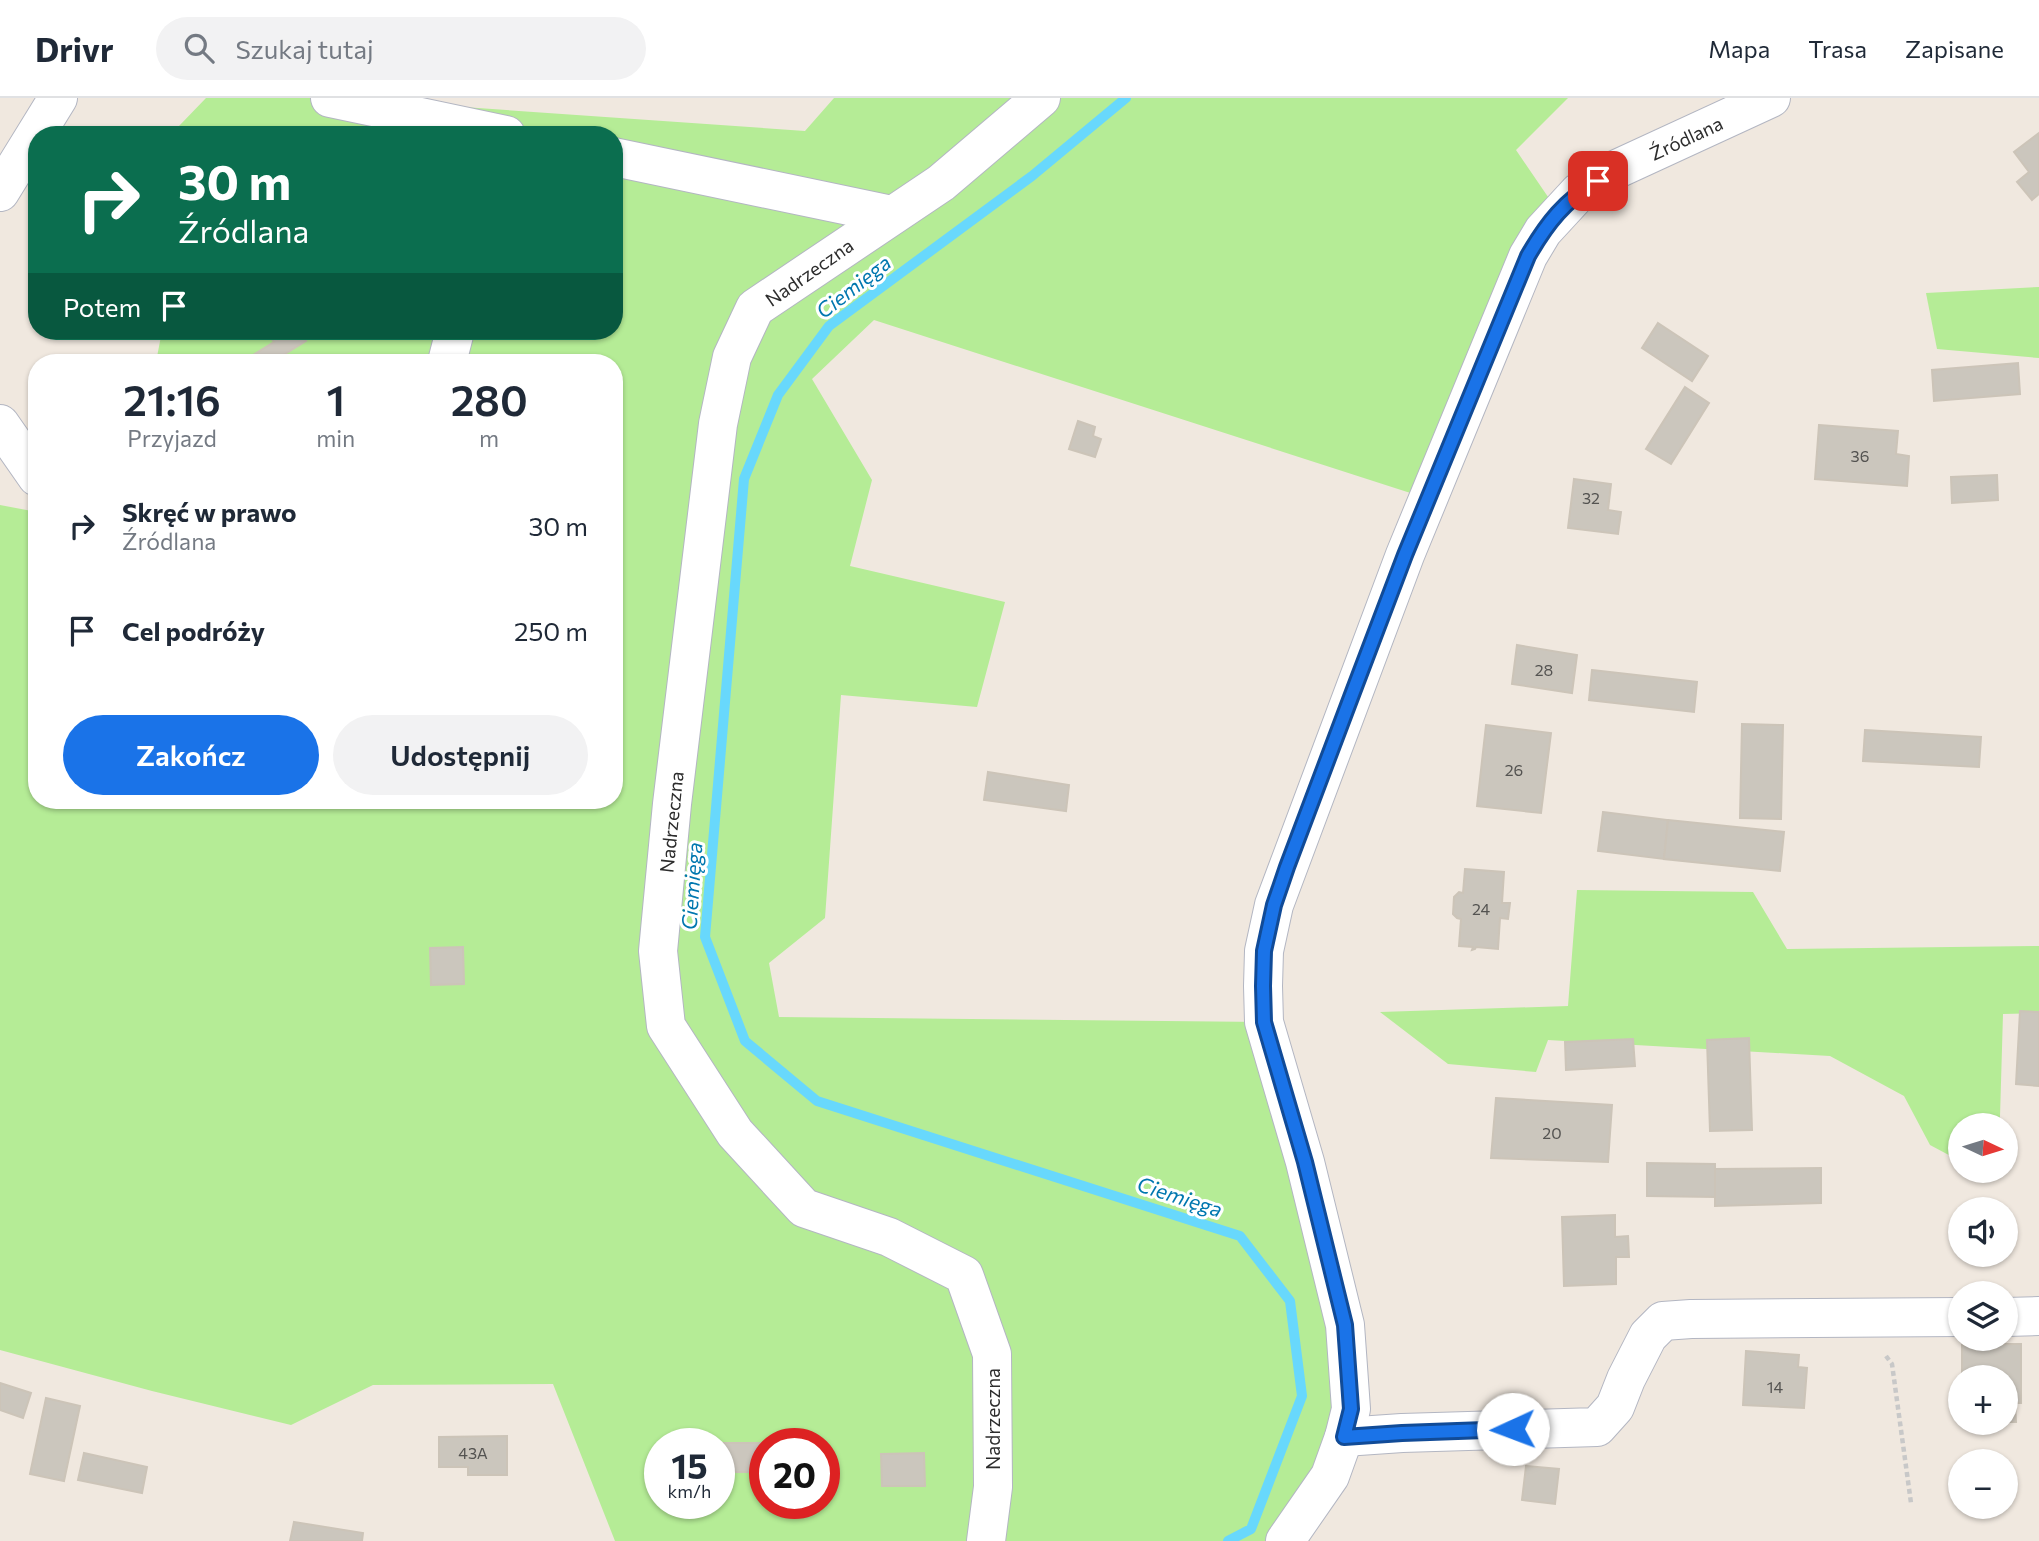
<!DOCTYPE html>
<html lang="pl">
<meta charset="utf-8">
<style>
body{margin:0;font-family:Commissioner,sans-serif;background:#f2f2f3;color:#1f2937;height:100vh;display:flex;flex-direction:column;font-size:26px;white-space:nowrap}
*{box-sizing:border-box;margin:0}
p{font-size:23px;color:#747a83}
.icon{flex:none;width:38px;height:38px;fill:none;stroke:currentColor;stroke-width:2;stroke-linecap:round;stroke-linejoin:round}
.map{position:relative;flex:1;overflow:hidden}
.side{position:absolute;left:28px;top:256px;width:595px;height:455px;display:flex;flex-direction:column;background:#fff;border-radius:28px;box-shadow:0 2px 5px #0004}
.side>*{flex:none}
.top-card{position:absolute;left:28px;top:28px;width:595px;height:214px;border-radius:28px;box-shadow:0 2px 5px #0004;background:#0b6e4f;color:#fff;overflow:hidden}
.needle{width:46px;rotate:94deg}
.fabs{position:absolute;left:1948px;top:1015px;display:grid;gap:14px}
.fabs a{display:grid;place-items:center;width:70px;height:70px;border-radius:50%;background:#fff;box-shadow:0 2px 5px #0004;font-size:35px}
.speed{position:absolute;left:644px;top:1330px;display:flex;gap:14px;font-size:35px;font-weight:700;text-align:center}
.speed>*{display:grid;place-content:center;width:91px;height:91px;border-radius:50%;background:#fff;box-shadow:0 2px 5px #0004;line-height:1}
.speed small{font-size:18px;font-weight:400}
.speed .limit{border:10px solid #d22;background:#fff;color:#111}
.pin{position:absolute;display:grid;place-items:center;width:60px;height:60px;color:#fff;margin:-30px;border-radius:14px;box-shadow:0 4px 10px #0006}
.me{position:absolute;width:77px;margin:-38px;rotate:268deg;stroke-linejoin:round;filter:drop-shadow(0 0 5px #0008)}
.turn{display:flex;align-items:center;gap:24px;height:147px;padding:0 35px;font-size:32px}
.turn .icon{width:91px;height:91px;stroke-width:2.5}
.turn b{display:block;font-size:49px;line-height:60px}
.then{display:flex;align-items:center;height:66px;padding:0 35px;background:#0003;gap:14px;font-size:26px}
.eta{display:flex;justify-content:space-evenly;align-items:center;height:119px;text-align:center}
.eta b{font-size:42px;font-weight:600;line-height:49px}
.button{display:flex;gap:14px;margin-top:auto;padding:14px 35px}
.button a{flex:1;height:80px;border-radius:42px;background:#1a73e8;color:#fff;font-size:28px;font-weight:600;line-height:80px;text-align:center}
.button a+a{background:#f2f2f3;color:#1f2937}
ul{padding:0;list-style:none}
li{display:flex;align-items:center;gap:21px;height:105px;padding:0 35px}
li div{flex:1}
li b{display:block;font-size:26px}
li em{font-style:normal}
header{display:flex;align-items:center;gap:42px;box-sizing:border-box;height:98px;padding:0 35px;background:#fff;border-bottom:2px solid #e0e1e3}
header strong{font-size:33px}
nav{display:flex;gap:38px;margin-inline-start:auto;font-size:24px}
.search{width:490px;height:63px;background:#f2f2f3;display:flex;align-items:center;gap:18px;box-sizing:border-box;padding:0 24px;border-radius:38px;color:#747a83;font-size:26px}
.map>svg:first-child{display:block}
.green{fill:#b5ec96;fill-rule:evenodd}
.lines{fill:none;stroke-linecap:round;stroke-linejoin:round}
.stream{stroke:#68d8fc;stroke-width:10}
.building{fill:#cbc6bd;stroke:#ccc4b8;stroke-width:2}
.minor-casing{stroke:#b3b6c2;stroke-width:40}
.path{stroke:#c8c8c8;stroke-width:4.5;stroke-dasharray:5 3.5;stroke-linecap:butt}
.minor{stroke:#fff;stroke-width:38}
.route-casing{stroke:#114b97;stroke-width:18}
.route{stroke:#1a73e8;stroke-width:12}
.labels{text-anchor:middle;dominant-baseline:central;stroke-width:6;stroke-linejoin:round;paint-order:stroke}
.number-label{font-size:16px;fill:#545351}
.street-label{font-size:19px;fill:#2d2d2d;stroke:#fff}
.water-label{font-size:21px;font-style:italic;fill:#0077af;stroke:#fff}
</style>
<header>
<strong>Drivr</strong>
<div class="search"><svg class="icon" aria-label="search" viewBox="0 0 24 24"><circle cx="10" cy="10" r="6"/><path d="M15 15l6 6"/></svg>Szukaj tutaj</div>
<nav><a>Mapa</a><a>Trasa</a><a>Zapisane</a></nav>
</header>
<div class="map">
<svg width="2039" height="1443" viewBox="0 0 2039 1443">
<rect width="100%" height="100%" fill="#f0e8df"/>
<g class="green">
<path d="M 206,0 L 335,0 L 805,33 L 834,0 L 1568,0 L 1516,52 L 1559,115 L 1429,401 L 874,222 L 812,281 L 872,382 L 850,468 L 1005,504 L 977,609 L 841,597 L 825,820 L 769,865 L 779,919 L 1264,924 L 1351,1311 L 1295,1430 L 1310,1443 L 615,1443 L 553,1286 L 373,1287 L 291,1327 L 152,1293 L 0,1252 L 0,407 L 37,414 L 37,702 L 614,702 L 614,264 L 156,264 L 162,233 L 614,233 L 614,37 L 178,37 L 179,28 ZM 660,1346 L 719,1346 L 719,1405 L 660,1405 ZM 765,1346 L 824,1346 L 824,1405 L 765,1405 Z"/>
<path d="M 2039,189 L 2039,260 L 1937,251 L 1926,195 Z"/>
<path d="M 1577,792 L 1753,794 L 1787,851 L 2039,848 L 2039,915 L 2003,916 L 2000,1019 L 1995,1027 L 1960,1027 L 1960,1063 L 1930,1047 L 1904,998 L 1830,958 L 1548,942 L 1536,974 L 1448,966 L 1380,914 L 1568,908 Z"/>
</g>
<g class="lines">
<path class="stream" d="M 1126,0 L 1032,78 L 829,228 L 778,297 L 744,381 L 705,839 L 745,943 L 817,1003 L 1240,1138 L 1290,1203 L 1302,1298 L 1251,1431 L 1228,1443"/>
</g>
<g class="building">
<path d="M 2039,35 L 2039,96 L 2032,102 L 2017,84 L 2029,74 L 2014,54 Z"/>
<path d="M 1658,225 L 1708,258 L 1692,283 L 1642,250 Z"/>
<path d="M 267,233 L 300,233 L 306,243 L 272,264 L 253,264 L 250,259 L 274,244 Z"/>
<path d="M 2018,265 L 2020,296 L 1934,303 L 1932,272 Z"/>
<path d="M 1685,289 L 1709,305 L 1671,366 L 1646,351 Z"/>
<path d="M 1078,323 L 1095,329 L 1093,338 L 1101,341 L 1095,359 L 1069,351 Z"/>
<path d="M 1819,327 L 1898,333 L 1896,356 L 1909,358 L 1907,388 L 1815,381 Z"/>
<path d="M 1997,377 L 1998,402 L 1952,405 L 1951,379 Z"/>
<path d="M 1574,381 L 1611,386 L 1608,412 L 1621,414 L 1618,436 L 1568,430 Z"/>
<path d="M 1517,547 L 1577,557 L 1572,595 L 1512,586 Z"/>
<path d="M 1592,572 L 1697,584 L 1694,614 L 1589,602 Z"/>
<path d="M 1742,626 L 1783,627 L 1781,721 L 1740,720 Z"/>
<path d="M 1486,627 L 1551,635 L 1541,715 L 1477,708 Z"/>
<path d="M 1865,632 L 1981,639 L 1979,669 L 1863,663 Z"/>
<path d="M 988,674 L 1069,687 L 1066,713 L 984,702 Z"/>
<path d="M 1603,714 L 1668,722 L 1664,761 L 1598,753 Z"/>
<path d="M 1668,722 L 1784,734 L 1780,773 L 1664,761 Z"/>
<path d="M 1465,771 L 1504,774 L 1502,805 L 1510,805 L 1508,821 L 1500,820 L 1498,851 L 1476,849 L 1475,851 L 1472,852 L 1473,849 L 1459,848 L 1461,821 L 1457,820 L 1453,816 L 1454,799 L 1459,794 L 1463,795 Z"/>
<path d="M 463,849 L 464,886 L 431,887 L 430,850 Z"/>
<path d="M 2020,913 L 2039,914 L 2039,988 L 2016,986 Z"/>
<path d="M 1749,940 L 1752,1032 L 1710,1033 L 1707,942 Z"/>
<path d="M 1633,941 L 1635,968 L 1566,972 L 1565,944 Z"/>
<path d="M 1496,1000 L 1612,1007 L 1608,1064 L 1491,1060 Z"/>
<path d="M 1647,1065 L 1715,1066 L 1715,1099 L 1647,1098 Z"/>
<path d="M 1821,1070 L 1821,1105 L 1715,1108 L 1715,1071 Z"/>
<path d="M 1615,1117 L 1615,1139 L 1628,1138 L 1629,1159 L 1616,1159 L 1616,1186 L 1564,1188 L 1562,1119 Z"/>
<path d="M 1983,1241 L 1989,1246 L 2021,1246 L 2021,1305 L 2015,1305 L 2016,1324 L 2006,1324 L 2006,1279 L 1962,1279 L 1962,1247 L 1970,1247 L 1975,1242 Z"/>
<path d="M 1746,1253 L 1799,1257 L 1798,1269 L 1807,1270 L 1804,1310 L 1743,1307 Z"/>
<path d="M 0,1285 L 31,1295 L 23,1320 L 0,1312 Z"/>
<path d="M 46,1300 L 80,1308 L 64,1383 L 30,1376 Z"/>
<path d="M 507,1338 L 507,1377 L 468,1377 L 468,1369 L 439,1369 L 439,1339 Z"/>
<path d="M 721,1345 L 767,1345 L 765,1346 L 765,1374 L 721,1374 Z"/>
<path d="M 84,1355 L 147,1369 L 142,1395 L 78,1382 Z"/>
<path d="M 924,1355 L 925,1388 L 882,1388 L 881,1356 Z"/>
<path d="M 1526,1368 L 1559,1371 L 1555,1406 L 1522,1402 Z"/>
<path d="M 294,1424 L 363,1435 L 362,1443 L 290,1443 Z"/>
</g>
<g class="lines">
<defs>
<g id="minor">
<path d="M 330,0 L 506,37"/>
<path d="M 614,59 L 892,117"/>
<path d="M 0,94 L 58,0"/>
<path d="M 447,264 L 455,233"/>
<path d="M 0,326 L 37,379"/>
<path d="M 2006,1219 L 2039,1218"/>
<path d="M 1344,1339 L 1402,1335 L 1597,1329 L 1615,1309 L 1626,1281 L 1648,1238 L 1663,1223 L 1691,1221 L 1960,1219"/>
<path d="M 986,1443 L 993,1389 L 992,1256 L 964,1177 L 889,1139 L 804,1110 L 735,1035 L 666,928 L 658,853 L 672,706 L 718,326 L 732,259 L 755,210 L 941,85 L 1041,0"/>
<path d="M 1285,1443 L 1330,1378 L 1344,1339 L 1351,1311 L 1345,1227 L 1305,1064 L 1264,924 L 1263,888 L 1264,853 L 1274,807 L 1405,457 L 1528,158 L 1543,133 L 1579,94 L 1617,71 L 1771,0"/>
</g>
</defs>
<use href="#minor" class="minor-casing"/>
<path class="path" d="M 1886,1258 L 1892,1266 L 1911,1405"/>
<use href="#minor" class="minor"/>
</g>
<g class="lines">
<defs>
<path id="route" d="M 1513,1331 L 1402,1335 L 1344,1339 L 1351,1311 L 1345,1227 L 1305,1064 L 1264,924 L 1263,888 L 1264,853 L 1274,807 L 1287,769 L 1353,594 L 1405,457 L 1528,158 C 1547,125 1565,102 1598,83"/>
</defs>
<use href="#route" class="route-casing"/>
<use href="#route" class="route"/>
</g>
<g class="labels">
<g class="number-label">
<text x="1860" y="357">36</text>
<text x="1591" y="399">32</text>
<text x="1544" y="571">28</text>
<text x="1514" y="671">26</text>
<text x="1481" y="810">24</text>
<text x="1552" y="1034">20</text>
<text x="1775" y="1288">14</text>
<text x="473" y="1354">43A</text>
</g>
<g class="street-label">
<text transform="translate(1686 40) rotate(-25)">Źródlana</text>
<text transform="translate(809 174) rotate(-35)">Nadrzeczna</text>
<text transform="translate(671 724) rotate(-84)">Nadrzeczna</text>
<text transform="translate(992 1321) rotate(-90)">Nadrzeczna</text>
</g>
<g class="water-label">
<text transform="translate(853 188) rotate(-38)">Ciemięga</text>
<text transform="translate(691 788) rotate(-86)">Ciemięga</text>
<text transform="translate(1180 1098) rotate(18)">Ciemięga</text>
</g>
</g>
</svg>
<div class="fabs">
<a><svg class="needle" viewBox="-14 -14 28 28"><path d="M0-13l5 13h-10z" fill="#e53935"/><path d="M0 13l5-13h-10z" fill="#747a83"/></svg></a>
<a><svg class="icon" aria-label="sound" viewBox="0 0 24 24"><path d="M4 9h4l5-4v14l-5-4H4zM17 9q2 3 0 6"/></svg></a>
<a><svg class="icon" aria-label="layers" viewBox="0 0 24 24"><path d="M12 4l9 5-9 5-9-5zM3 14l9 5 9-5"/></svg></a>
<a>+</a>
<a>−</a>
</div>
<div class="speed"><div>15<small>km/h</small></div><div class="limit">20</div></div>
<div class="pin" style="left:1598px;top:83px;background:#d93025"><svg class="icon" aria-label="arrive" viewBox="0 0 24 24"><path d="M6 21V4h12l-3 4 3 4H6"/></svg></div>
<svg class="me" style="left:1513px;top:1331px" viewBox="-20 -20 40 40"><circle r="19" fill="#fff"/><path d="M0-13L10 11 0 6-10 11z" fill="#1a73e8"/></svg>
<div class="top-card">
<div class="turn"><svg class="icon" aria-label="right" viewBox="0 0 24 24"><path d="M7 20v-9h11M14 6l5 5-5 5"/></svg><div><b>30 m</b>Źródlana</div></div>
<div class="then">Potem<svg class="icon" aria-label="arrive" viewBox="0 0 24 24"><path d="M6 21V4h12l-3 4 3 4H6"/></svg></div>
</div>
<section class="side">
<div class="eta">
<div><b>21:16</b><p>Przyjazd</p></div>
<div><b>1</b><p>min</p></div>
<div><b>280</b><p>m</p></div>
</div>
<ul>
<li><svg class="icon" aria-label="right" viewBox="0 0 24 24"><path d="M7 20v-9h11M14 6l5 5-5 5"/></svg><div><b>Skręć w prawo</b><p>Źródlana</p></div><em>30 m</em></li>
<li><svg class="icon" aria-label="arrive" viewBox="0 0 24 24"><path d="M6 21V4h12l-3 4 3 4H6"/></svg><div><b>Cel podróży</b></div><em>250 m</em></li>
</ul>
<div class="button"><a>Zakończ</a><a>Udostępnij</a></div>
</section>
</div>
